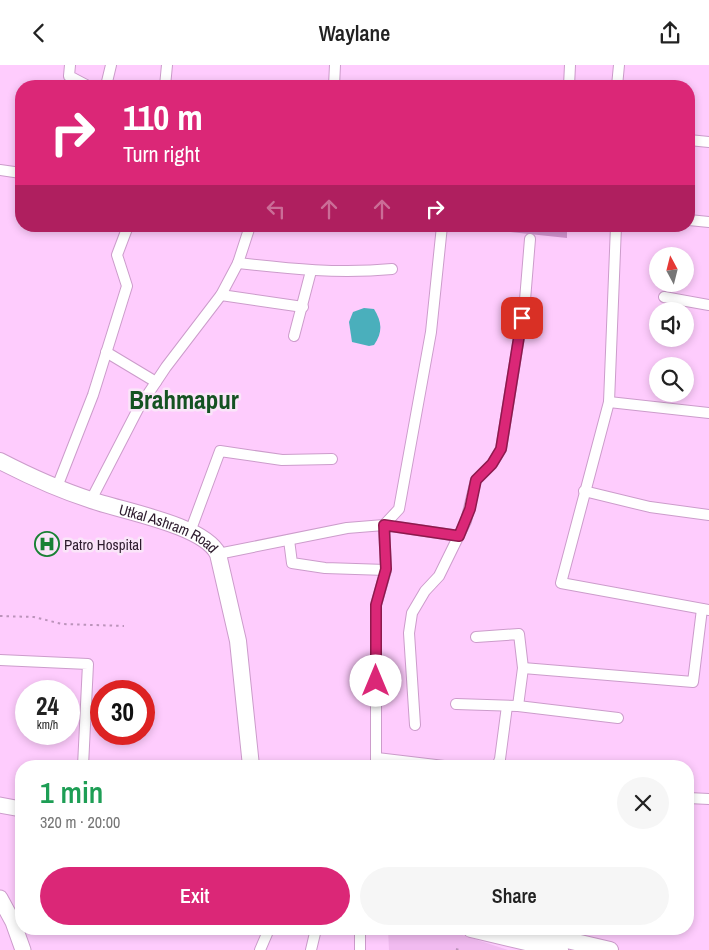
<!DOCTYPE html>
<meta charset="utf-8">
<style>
body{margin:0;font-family:"Archivo Narrow",sans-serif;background:#f6f6f6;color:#222;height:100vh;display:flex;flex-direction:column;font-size:19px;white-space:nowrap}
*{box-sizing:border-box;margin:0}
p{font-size:16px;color:#767676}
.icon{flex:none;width:28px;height:28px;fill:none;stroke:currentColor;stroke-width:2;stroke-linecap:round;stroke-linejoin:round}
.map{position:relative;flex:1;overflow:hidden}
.sheet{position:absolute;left:15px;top:695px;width:679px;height:175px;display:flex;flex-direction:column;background:#fff;border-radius:20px;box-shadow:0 2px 8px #0003}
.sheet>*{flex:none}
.guide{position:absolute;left:15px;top:15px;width:680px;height:152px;border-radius:20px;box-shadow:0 2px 8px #0003;background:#db2777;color:#fff;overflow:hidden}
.needle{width:32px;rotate:353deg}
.buttons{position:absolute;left:649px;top:182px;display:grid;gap:10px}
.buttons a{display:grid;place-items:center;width:45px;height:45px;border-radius:50%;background:#fff;box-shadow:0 2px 8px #0003;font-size:25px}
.speed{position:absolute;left:15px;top:615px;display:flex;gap:10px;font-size:25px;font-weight:700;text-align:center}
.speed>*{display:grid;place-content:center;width:65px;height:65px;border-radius:50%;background:#fff;box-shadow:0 2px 8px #0003;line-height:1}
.speed small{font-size:12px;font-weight:400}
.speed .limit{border:8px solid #d22;background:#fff;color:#111}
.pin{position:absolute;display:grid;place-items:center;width:42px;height:42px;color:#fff;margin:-21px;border-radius:10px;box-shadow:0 2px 8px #0006}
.me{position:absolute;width:55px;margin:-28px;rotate:0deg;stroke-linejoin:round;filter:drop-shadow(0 0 4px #0008)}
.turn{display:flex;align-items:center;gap:18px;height:105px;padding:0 25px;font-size:22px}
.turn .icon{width:65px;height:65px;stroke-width:2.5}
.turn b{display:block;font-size:35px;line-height:42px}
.lanes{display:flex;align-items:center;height:48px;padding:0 25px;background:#0003;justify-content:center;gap:25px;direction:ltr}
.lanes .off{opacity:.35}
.round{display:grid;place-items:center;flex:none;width:52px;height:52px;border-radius:26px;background:#f6f6f6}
.overview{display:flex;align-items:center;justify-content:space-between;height:85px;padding:0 25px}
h1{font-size:30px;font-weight:600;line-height:38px;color:#1e9e55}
.cta{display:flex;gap:10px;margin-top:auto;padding:10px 25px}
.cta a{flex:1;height:58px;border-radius:30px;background:#db2777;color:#fff;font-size:20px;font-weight:600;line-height:58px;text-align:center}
.cta a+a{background:#f6f6f6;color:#222}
header{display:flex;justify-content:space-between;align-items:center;height:65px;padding:0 25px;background:#fff;font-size:22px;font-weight:600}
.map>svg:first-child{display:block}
.built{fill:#f1bbf0}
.green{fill:#d194cf}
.water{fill:#4aafbc}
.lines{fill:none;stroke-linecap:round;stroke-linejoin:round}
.minor-casing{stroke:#cc9ccb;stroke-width:12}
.secondary-casing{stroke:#cc9ccb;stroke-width:17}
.primary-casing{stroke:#cc9ccb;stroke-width:18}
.path{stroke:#bb93ba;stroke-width:2;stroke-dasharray:2.5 4;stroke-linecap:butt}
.minor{stroke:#fff;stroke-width:10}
.secondary{stroke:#fff;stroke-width:15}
.primary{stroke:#fff;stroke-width:16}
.route-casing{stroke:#8e194d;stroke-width:12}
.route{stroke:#db2777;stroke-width:9}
.labels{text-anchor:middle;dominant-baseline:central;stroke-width:5;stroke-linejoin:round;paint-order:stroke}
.street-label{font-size:15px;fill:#2d1b2d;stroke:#fae5f9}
.poi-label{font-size:15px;fill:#2d1b2d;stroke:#fae5f9;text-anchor:start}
.town-label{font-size:25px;font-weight:bold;fill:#145222;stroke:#fae5f9}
</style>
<header><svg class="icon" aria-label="back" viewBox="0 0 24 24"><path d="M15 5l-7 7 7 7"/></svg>Waylane<svg class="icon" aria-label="share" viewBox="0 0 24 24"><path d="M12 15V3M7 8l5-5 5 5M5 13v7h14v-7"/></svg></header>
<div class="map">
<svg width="709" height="885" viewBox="0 0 709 885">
<rect width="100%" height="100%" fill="#feccfd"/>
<path class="built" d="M 388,864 L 444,864 L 508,885 L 389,885 Z"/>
<path class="green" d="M 491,161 L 567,161 L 567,173 L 491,165 Z"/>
<path class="water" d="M 364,243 L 374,244 C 382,257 383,267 374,280 L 369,281 L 352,277 L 349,257 L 353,247 Z"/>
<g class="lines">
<defs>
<g id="minor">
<path d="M 70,0 L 69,11 L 88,21"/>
<path d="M 106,21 L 111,0"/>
<path d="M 165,21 L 167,0"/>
<path d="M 280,21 L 292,21"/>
<path d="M 334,21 L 335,0"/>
<path d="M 569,21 L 570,0"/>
<path d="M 617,21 L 619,0"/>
<path d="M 689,75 L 709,77"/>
<path d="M 0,105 L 21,108"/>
<path d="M 689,155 L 709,157"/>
<path d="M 616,161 L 609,337 L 561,518 L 709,545"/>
<path d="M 238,198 C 290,204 340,209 392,204"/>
<path d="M 221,230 L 303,242"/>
<path d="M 664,232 L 709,240"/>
<path d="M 294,271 L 311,206"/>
<path d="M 106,287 L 156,317"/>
<path d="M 609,337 L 709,348"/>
<path d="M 57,422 L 93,330 L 127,221 L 117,190 L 128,161"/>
<path d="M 584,426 L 650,442 L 709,450"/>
<path d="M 91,435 L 138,344 L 166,302 L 221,230 L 238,198 L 250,161"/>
<path d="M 190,467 L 220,386 L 282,395 L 332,394"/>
<path d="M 289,475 L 292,498 L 325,503 L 386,505"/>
<path d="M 218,489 L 347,463 L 384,460 L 399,444 L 431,267 L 442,161"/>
<path d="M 476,572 L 519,569 L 523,603 L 518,641"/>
<path d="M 0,595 L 88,599 L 83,701"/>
<path d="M 523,603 L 693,617 L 702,544"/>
<path d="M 456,639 L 518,641 L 618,653"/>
<path d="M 415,660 L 409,568 L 412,548 L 425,526 L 439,511 L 466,456 L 476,415 L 492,399 L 501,384 L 525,235 L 530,174"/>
<path d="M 377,693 L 444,701"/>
<path d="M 376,701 L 376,540 L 386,505 L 384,460 L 459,471"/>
<path d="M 497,701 L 500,694 L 507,641"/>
<path d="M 688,733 L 709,734"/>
<path d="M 360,864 L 360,885"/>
<path d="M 260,885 L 269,864"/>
<path d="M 311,885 L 316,864"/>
</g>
<g id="secondary">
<path d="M 0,740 L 21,744"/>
<path d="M 0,833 L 13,857 L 23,885"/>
</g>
<g id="primary">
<path id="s1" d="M 0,396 C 29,411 60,425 91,435 C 122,446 204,460 218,489 L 238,576 L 251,701"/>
<path d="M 471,864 L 560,885"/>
<path d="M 520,864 L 610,885"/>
</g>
</defs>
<use href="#minor" class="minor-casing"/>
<use href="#secondary" class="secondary-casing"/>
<use href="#primary" class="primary-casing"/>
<g class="path">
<path d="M 0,551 L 34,552 L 62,559 L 124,561"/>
<path d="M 456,884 L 460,885"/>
</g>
<use href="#minor" class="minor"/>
<use href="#secondary" class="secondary"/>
<use href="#primary" class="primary"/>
</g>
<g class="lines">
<defs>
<path id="route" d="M 376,616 L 376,540 L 386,504 L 384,460 L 459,471 L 470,444 L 476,415 L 492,399 L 501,384 L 522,253"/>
</defs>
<use href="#route" class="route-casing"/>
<use href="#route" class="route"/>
</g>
<defs>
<symbol id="hospital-ring" viewBox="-11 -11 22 22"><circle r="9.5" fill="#fae5f9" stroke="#198034" stroke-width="1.5"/><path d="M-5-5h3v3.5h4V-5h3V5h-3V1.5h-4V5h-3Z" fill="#198034"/></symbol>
</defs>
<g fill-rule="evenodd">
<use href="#hospital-ring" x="33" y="465" width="28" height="28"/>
</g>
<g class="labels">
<g class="street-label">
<text stroke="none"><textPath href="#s1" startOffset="182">Utkal Ashram Road</textPath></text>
</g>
<g class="poi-label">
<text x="64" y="479">Patro Hospital</text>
</g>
<g class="town-label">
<text x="184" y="335">Brahmapur</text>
</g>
</g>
</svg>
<div class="buttons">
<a><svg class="needle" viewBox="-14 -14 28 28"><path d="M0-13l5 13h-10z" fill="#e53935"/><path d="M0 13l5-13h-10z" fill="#767676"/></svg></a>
<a><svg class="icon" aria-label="sound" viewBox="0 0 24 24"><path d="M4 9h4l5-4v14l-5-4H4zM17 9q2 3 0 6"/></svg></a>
<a><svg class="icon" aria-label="search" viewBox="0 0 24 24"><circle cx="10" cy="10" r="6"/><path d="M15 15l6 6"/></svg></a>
</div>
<div class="speed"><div>24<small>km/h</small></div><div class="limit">30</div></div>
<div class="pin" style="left:522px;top:253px;background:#d93025"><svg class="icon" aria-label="arrive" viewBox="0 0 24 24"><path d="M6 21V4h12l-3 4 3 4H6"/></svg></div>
<svg class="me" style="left:376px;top:616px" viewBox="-20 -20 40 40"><circle r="19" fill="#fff"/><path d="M0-13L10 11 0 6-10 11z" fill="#db2777"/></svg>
<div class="guide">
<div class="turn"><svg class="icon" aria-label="right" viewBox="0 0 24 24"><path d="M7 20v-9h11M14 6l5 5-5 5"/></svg><div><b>110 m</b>Turn right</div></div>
<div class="lanes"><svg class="icon off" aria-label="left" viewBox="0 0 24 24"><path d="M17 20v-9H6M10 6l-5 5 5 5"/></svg><svg class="icon off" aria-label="ahead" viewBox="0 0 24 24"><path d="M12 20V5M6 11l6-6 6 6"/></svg><svg class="icon off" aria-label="ahead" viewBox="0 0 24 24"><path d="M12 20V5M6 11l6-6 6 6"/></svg><svg class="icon" aria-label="right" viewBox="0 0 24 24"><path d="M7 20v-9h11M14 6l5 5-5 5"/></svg></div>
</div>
<section class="sheet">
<div class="overview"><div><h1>1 min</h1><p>320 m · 20:00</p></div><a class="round"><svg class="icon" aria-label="close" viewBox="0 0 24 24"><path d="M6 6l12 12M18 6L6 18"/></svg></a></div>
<div class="cta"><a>Exit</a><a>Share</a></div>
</section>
</div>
